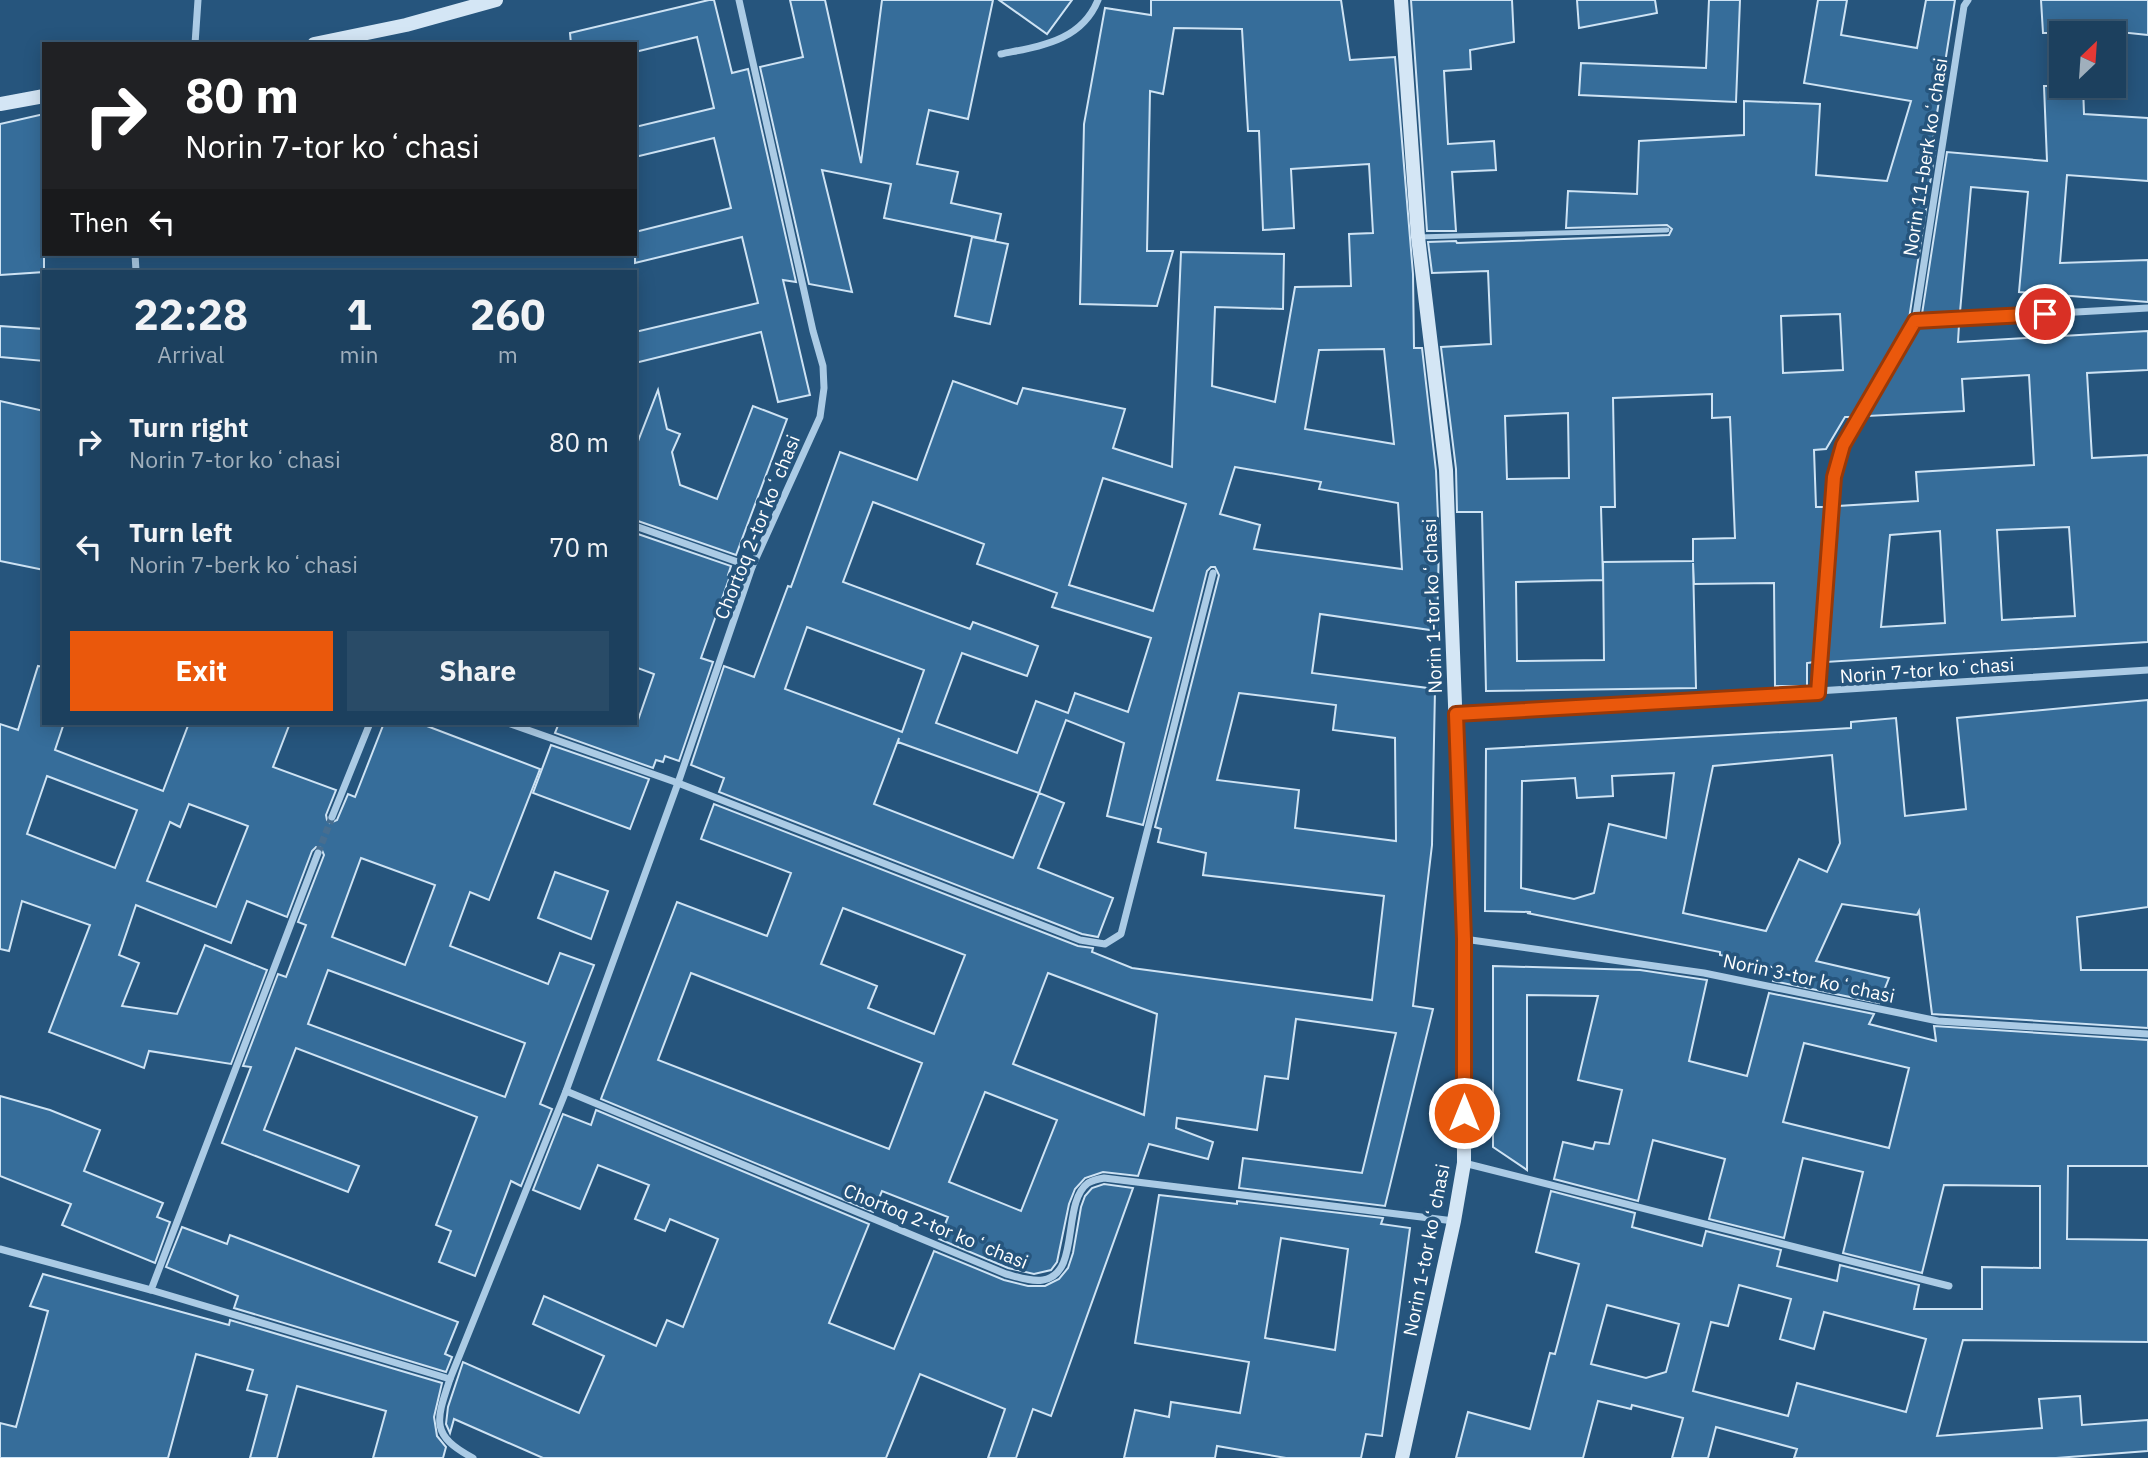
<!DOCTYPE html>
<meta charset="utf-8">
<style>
body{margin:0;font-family:"IBM Plex Sans",sans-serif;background:#294b67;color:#f1f3f6;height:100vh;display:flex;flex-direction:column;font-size:26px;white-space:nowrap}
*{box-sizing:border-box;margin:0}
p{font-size:23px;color:#a0afbc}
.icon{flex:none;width:38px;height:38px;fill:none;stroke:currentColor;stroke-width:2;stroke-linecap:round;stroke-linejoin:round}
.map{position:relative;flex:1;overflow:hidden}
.drawer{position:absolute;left:42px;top:270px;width:595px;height:455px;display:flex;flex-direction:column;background:#1c405e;border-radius:0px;box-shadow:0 4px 18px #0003,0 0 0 2px #3a5973}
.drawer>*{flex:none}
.hud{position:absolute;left:42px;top:42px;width:595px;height:214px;border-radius:0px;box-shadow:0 4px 18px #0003,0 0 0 2px #3a5973;background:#202124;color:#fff;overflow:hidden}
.needle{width:46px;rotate:25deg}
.controls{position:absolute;left:2049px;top:21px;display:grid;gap:14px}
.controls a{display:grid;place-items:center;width:77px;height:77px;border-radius:0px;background:#1c405e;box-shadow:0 4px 18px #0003,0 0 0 2px #3a5973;font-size:35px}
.pin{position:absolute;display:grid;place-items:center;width:60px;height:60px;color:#fff;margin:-30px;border:4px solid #fff;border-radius:50%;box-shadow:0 2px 7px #0007}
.me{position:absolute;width:77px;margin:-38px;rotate:0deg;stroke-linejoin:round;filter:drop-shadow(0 0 5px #0008)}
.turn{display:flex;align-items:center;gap:24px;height:147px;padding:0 28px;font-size:32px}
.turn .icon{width:91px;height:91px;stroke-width:2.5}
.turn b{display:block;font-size:49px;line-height:60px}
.then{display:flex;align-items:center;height:66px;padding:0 28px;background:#0003;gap:14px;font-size:26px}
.eta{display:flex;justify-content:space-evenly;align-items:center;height:119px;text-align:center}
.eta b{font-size:42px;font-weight:700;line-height:49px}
.cta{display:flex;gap:14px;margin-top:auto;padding:14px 28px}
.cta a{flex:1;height:80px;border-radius:0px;background:#ea580c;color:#fff;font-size:28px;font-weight:700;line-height:80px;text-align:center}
.cta a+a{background:#294b67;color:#f1f3f6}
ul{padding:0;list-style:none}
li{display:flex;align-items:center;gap:21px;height:105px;padding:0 28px}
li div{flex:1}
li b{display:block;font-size:26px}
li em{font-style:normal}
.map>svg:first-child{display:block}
.building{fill:#366d9a;stroke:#cee3f4;stroke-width:2;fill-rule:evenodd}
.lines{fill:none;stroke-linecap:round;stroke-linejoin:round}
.street-tunnel{stroke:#476e90;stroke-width:7;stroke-dasharray:7 3.5;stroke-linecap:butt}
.lane{stroke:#abcbe5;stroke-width:5}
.street{stroke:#abcbe5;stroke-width:7}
.secondary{stroke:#d4e6f5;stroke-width:14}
.route-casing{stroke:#983908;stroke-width:18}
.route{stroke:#ea580c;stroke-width:12}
.labels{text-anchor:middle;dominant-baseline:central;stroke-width:7;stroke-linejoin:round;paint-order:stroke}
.street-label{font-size:19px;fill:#fff;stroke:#26557d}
</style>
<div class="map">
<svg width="2148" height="1458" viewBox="0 0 2148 1458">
<rect width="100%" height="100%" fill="#26557d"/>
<g class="building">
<path d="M 709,0 L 714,0 L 732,73 L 748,69 L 796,282 L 783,280 L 810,395 L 778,402 L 761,332 L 635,363 L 635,332 L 758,303 L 742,237 L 635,263 L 635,232 L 731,208 L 714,138 L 635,157 L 635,127 L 714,108 L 697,37 L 635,52 L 635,44 L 571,44 L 570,33 Z"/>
<path d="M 790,0 L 825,0 L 861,163 L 882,0 L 993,0 L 968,119 L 929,110 L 917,164 L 958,172 L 951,203 L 1001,214 L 995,241 L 884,218 L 891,184 L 822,170 L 852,292 L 809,284 L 760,67 L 803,57 Z"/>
<path d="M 999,0 L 1072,0 L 1047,34 Z"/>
<path d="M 1151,0 L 1341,0 L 1350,60 L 1395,57 L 1413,274 L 1414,348 L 1422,348 L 1436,471 L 1439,541 L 1437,631 L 1320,614 L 1312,673 L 1435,689 L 1432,845 L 1413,1006 L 1433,1009 L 1385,1206 L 1239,1188 L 1243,1158 L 1362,1173 L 1396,1033 L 1296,1019 L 1288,1079 L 1265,1076 L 1257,1130 L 1177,1118 L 1176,1128 L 1213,1142 L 1208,1159 L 1149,1144 L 1138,1176 L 1103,1172 L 1085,1178 L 1075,1189 L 1069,1204 L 1057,1262 L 1051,1270 L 1034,1274 L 1008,1268 L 939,1239 L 948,1217 L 882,1191 L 873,1212 L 601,1099 L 677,902 L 767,936 L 791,873 L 701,839 L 714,804 L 1078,946 L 1093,948 L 1092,952 L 1132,968 L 1372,1000 L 1384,896 L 1203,875 L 1206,853 L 1158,842 L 1161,829 L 1155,827 L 1219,575 L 1215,567 L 1211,567 L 1207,571 L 1143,825 L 1107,816 L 1124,743 L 1066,720 L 1039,793 L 1064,803 L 1038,868 L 1113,898 L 1098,937 L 1082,934 L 719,792 L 724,778 L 691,765 L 724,666 L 754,677 L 788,586 L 791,587 L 840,452 L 917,480 L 953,381 L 1017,404 L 1023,388 L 1125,409 L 1113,448 L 1172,467 L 1181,252 L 1284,254 L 1283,309 L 1215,307 L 1212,386 L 1275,402 L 1295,287 L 1351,286 L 1349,234 L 1373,233 L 1369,164 L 1291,169 L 1294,228 L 1263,230 L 1259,131 L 1248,131 L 1242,29 L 1174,28 L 1163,94 L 1150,91 L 1147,251 L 1173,251 L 1157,306 L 1080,304 L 1084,124 L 1105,8 L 1151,15 ZM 1384,349 L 1394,444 L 1305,429 L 1319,350 ZM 1235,467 L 1321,482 L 1319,489 L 1398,503 L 1402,569 L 1254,549 L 1260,525 L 1220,514 ZM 1103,478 L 1186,504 L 1153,611 L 1069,585 ZM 873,502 L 984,544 L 977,564 L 1057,593 L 1052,607 L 1151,638 L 1128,712 L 1075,693 L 1068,713 L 1036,701 L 1017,753 L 936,723 L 962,653 L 1027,676 L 1038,646 L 973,622 L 970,629 L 843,582 ZM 807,627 L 924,670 L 902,732 L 785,689 ZM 1239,693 L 1336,705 L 1333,730 L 1395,738 L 1396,841 L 1295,828 L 1299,790 L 1217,780 ZM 899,738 L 898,742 L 1039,793 L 1013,858 L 874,804 ZM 843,908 L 965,955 L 934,1034 L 868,1008 L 877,986 L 821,964 ZM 691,973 L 922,1063 L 889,1149 L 658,1060 ZM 1048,973 L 1157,1014 L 1144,1115 L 1013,1064 ZM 985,1092 L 1057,1120 L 1021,1211 L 949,1182 Z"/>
<path d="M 1411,0 L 1512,0 L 1514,42 L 1470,50 L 1471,69 L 1444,71 L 1448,144 L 1494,141 L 1496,170 L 1452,172 L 1456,231 L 1427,231 Z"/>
<path d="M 1577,0 L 1655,0 L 1657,13 L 1579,28 Z"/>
<path d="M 1709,0 L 1740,0 L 1736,102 L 1579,95 L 1581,63 L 1706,68 Z"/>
<path d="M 1818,0 L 1847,0 L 1841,35 L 1917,48 L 1926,0 L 1955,0 L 1931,151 L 1935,151 L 1909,319 L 1853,417 L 1845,417 L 1826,449 L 1814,450 L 1816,507 L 1826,507 L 1814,662 L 1807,663 L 1807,686 L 1775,686 L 1774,583 L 1694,584 L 1693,563 L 1696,688 L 1486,691 L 1482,512 L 1457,512 L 1456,469 L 1441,347 L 1491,344 L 1488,271 L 1432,273 L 1428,242 L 1456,241 L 1457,243 L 1669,235 L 1672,229 L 1667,225 L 1566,228 L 1568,191 L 1637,194 L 1639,141 L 1744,135 L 1744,101 L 1820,104 L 1816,175 L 1887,181 L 1911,101 L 1804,83 ZM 1840,314 L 1843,370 L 1783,373 L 1781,316 ZM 1712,394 L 1712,418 L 1730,417 L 1735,538 L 1693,539 L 1693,561 L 1603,562 L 1604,660 L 1517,661 L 1516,582 L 1603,580 L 1601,507 L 1615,507 L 1613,398 ZM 1568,413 L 1569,478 L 1507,479 L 1505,416 Z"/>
<path d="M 2041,0 L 2148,0 L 2148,35 L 2082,28 L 2082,33 L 2043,33 Z"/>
<path d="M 2044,86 L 2083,86 L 2084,114 L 2148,118 L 2148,181 L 2067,175 L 2060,263 L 2148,260 L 2148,302 L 2019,292 L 2028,192 L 1971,187 L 1960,312 L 1922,314 L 1947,152 L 2047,161 Z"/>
<path d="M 44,114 L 44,272 L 0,275 L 0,124 Z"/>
<path d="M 972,237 L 1008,244 L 990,324 L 955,316 Z"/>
<path d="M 1959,325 L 1958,342 L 2148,331 L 2148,370 L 2087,373 L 2092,458 L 2148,455 L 2148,642 L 1826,662 L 1838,506 L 1918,501 L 1916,472 L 2034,465 L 2029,375 L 1962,379 L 1964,411 L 1868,416 L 1919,327 ZM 2069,527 L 2075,616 L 2002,620 L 1997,530 ZM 1940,531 L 1945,623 L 1881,627 L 1890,535 Z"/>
<path d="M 0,326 L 44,329 L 44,361 L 0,357 Z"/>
<path d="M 658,390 L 667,429 L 680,434 L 672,452 L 680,485 L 717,499 L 753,406 L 787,419 L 736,555 L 635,520 L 635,449 Z"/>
<path d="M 0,401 L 44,411 L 44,570 L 0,561 Z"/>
<path d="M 635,533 L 731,566 L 728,575 L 730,576 L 701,658 L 713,662 L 679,761 L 665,756 L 663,762 L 656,760 L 653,768 L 555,733 L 559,723 L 637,723 L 654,674 L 635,667 Z"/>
<path d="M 38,666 L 44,667 L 44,723 L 64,723 L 55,750 L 163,791 L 189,723 L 290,723 L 273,767 L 336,790 L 326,815 L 327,820 L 330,823 L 337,820 L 348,794 L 355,797 L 384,723 L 419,723 L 540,769 L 489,900 L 470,892 L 450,946 L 548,984 L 560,953 L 594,965 L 540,1104 L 552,1109 L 521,1186 L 511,1181 L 475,1276 L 439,1262 L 451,1231 L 436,1225 L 477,1117 L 296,1048 L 264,1130 L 359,1166 L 348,1192 L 222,1143 L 251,1067 L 243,1066 L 278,974 L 286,977 L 306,925 L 298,922 L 324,855 L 321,848 L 316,847 L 312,851 L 287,917 L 247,901 L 231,943 L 136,905 L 119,955 L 139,963 L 122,1006 L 177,1014 L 205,945 L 267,970 L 231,1064 L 149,1051 L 144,1068 L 49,1032 L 90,925 L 22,901 L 9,951 L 0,949 L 0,724 L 18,730 ZM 47,776 L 137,810 L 115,868 L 27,834 ZM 189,804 L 248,826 L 216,907 L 147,881 L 170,822 L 180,827 ZM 361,858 L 435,885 L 405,965 L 332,937 ZM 328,970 L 525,1043 L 505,1097 L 308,1024 Z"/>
<path d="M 2148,700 L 2148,907 L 2077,917 L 2081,970 L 2148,970 L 2148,1028 L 1932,1014 L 1919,911 L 1917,915 L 1842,904 L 1816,961 L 1889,978 L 1879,1003 L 1773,981 L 1776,968 L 1720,955 L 1720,952 L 1527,913 L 1531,912 L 1485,911 L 1486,749 L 1851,728 L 1851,722 L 1896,718 L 1905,816 L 1966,809 L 1957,718 ZM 1832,755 L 1840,843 L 1827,872 L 1799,859 L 1766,931 L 1683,913 L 1713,766 ZM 1674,773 L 1666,838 L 1609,824 L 1594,893 L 1574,899 L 1521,888 L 1522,781 L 1575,778 L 1577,798 L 1613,796 L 1612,776 Z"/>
<path d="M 551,745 L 649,779 L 630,829 L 533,793 Z"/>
<path d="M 555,872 L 608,891 L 591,939 L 538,918 Z"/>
<path d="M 1493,966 L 1640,970 L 1707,980 L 1689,1061 L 1747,1076 L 1769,993 L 1874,1014 L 1869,1024 L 1936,1041 L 1934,1026 L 2148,1040 L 2148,1166 L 2068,1166 L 2067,1239 L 2148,1240 L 2148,1342 L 1963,1340 L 1937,1436 L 2042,1428 L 2039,1399 L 2080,1396 L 2082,1425 L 2148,1420 L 2148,1451 L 2056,1458 L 1794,1458 L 1797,1449 L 1716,1427 L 1708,1458 L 1672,1458 L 1683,1418 L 1632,1405 L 1631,1409 L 1598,1401 L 1583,1458 L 1456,1458 L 1468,1412 L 1530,1429 L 1550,1353 L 1555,1354 L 1579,1264 L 1536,1252 L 1551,1191 L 1635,1213 L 1632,1227 L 1702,1246 L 1706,1231 L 1781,1250 L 1777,1266 L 1837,1281 L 1840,1265 L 1919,1285 L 1914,1309 L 1982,1309 L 1982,1267 L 2040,1268 L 2040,1186 L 1944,1185 L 1922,1273 L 1843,1253 L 1863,1172 L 1803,1158 L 1784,1238 L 1709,1219 L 1725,1159 L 1653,1140 L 1638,1201 L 1554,1179 L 1563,1142 L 1593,1149 L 1595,1142 L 1609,1144 L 1622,1090 L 1578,1080 L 1598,996 L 1527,995 L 1527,1170 L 1493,1147 ZM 1804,1043 L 1909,1068 L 1889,1148 L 1783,1122 ZM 1739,1285 L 1791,1299 L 1780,1339 L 1814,1349 L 1824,1312 L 1926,1339 L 1906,1412 L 1797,1383 L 1788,1416 L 1693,1391 L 1711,1322 L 1728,1326 ZM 1607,1305 L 1679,1324 L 1666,1372 L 1646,1378 L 1591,1364 Z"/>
<path d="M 0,1096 L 50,1110 L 100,1130 L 84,1171 L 163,1203 L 157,1217 L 170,1222 L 155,1263 L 62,1225 L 71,1204 L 0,1176 Z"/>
<path d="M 596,1110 L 869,1224 L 829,1323 L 894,1349 L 934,1251 L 1004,1280 L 1028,1286 L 1045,1286 L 1059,1279 L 1068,1268 L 1073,1253 L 1081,1207 L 1085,1196 L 1092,1188 L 1104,1184 L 1133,1188 L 1051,1416 L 1033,1409 L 1016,1458 L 988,1458 L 1005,1409 L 920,1374 L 886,1458 L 543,1458 L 454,1419 L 450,1433 L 446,1424 L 448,1407 L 463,1362 L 579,1413 L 604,1356 L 533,1324 L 544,1296 L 656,1346 L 667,1320 L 683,1327 L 718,1239 L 670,1219 L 665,1231 L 635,1219 L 649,1185 L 598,1165 L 580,1209 L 533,1190 L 563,1114 L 591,1125 Z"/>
<path d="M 1159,1195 L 1237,1204 L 1237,1201 L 1383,1218 L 1381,1224 L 1410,1228 L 1382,1436 L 1366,1434 L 1361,1458 L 1286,1458 L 1217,1446 L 1215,1458 L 1124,1458 L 1135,1410 L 1169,1417 L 1171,1402 L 1240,1413 L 1249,1362 L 1135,1343 ZM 1281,1238 L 1348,1249 L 1335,1350 L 1265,1338 Z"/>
<path d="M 182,1227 L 227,1244 L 230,1235 L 458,1322 L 445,1354 L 452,1357 L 446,1372 L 234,1308 L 238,1296 L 166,1267 Z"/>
<path d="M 43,1274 L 229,1325 L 230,1320 L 442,1383 L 434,1417 L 437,1436 L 446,1447 L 443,1458 L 373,1458 L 386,1411 L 297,1386 L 277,1458 L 250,1458 L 267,1395 L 247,1390 L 253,1370 L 196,1354 L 168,1458 L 0,1458 L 0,1423 L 16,1427 L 48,1311 L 30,1306 Z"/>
</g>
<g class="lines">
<path class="street-tunnel" d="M 318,853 L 332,817"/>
<path class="lane" d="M 1418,237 L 1667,230"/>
<g class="street">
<path d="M 195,44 L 198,0"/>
<path d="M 1001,54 C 1039,46 1081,42 1098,0"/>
<path d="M 135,254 L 136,271"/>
<path d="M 1915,321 L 2148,308"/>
<path d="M 635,526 L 752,567"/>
<path d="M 1818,693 L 1834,477 L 1844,445 L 1915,321 L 1964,6 L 1968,0"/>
<path d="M 1456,714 L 2148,670"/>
<path d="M 508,723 L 678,783 L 1080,940 L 1105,944 L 1121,934 L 1213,573"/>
<path d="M 332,817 L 370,723"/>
<path d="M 318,853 L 151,1290 L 450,1379"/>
<path d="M 1464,939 L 1704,973 L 1938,1021 L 2148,1034"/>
<path d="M 566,1091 L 1006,1274 C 1018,1277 1031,1282 1043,1280 C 1081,1274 1061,1203 1088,1183 C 1093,1180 1098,1179 1104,1178 L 1454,1221"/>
<path d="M 1464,1163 L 1949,1286"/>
<path d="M 0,1249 L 151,1290"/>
<path d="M 473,1458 C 430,1435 436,1421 450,1379 L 566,1091 L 678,783 L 752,567 L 820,417 L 824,388 L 823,366 L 813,331 L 739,0"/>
</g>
<g class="secondary">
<path d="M 1401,0 L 1418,237 L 1446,470 L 1464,939 L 1464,1163 L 1454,1221 L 1402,1458"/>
<path d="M 314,44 L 406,25 L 496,0"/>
<path d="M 0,104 L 44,96"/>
</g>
</g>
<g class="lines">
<defs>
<path id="route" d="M 1464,1113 L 1464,939 L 1456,714 L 1818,693 L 1834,477 L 1843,445 L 1915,321 L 2045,314"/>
</defs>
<use href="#route" class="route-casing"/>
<use href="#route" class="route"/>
</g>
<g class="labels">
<g class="street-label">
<text transform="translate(1925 157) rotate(-81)">Norin 11-berk koʻchasi</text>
<text transform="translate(757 527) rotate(-68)">Chortoq 2-tor koʻchasi</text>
<text transform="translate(1432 606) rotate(-92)">Norin 1-tor koʻchasi</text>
<text transform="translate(1927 670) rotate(-4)">Norin 7-tor koʻchasi</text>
<text transform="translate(1809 978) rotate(12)">Norin 3-tor koʻchasi</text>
<text transform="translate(936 1226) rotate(22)">Chortoq 2-tor koʻchasi</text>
<text transform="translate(1426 1250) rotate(-79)">Norin 1-tor koʻchasi</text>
</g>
</g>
</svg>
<div class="controls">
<a><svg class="needle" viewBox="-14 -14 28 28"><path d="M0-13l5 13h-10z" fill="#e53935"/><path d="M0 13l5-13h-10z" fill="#a0afbc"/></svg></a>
</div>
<div class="pin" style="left:2045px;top:314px;background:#d93025"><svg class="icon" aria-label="arrive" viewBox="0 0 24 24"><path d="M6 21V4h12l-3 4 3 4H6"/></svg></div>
<svg class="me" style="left:1464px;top:1113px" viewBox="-20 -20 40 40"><circle r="17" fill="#ea580c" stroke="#fff" stroke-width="3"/><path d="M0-11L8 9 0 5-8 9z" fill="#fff"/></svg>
<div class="hud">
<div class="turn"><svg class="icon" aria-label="right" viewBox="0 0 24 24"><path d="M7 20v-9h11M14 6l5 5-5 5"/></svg><div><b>80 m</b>Norin 7-tor koʻchasi</div></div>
<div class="then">Then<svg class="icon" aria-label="left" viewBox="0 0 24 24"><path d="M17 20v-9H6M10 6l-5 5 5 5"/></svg></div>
</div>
<section class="drawer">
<div class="eta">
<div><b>22:28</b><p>Arrival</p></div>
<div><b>1</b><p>min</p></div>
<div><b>260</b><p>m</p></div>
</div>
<ul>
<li><svg class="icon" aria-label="right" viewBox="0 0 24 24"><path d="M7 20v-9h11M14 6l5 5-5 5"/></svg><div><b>Turn right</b><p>Norin 7-tor koʻchasi</p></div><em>80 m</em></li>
<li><svg class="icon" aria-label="left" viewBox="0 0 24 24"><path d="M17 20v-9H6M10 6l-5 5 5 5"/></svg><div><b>Turn left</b><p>Norin 7-berk koʻchasi</p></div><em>70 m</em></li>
</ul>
<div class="cta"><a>Exit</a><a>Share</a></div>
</section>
</div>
